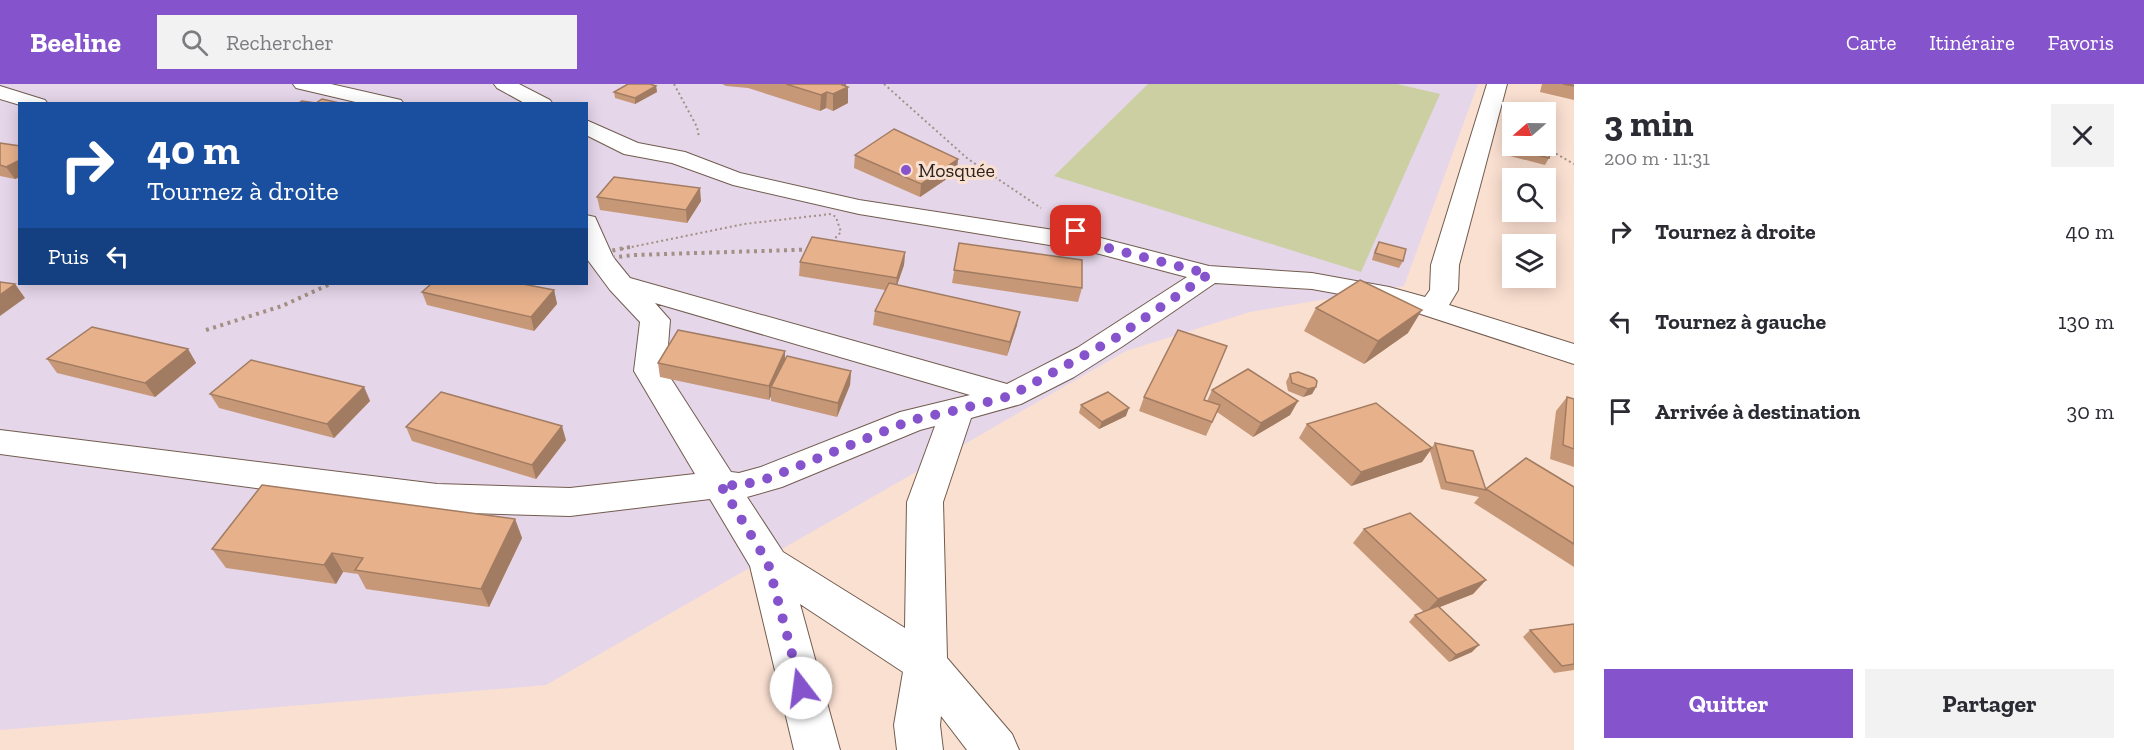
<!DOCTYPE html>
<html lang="fr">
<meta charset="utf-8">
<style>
body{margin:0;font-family:"Zilla Slab",serif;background:#f2f2f3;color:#2b2b33;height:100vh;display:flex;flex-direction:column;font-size:22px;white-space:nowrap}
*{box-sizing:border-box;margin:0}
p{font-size:20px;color:#7c7c81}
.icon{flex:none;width:33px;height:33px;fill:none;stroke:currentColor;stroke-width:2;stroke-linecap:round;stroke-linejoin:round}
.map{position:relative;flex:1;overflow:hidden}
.details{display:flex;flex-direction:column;background:#fff;width:570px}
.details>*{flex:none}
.banner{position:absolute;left:18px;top:18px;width:570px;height:183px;border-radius:0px;box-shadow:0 3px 15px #0003;background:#1a4fa0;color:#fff;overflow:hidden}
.needle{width:39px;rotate:250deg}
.controls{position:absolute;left:1502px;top:18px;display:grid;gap:12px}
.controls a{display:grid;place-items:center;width:54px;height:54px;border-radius:0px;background:#fff;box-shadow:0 3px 15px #0003;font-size:30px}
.pin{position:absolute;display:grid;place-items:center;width:51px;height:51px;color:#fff;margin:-26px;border-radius:12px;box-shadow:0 3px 9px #0006}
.me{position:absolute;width:66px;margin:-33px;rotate:345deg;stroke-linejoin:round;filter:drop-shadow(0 0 4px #0008)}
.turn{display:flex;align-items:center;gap:21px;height:126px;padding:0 30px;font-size:27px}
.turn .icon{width:78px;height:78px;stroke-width:2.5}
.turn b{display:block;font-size:42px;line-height:51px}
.then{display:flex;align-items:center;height:57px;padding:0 30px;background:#0003;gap:12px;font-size:22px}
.round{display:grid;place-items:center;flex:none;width:63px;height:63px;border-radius:0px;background:#f2f2f3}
.head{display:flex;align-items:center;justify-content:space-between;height:102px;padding:0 30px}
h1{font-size:36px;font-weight:800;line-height:45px}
.primary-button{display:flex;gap:12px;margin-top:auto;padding:12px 30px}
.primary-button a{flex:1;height:69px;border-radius:0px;background:#8553cb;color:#fff;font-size:24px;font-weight:800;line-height:69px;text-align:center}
.primary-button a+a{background:#f2f2f3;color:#2b2b33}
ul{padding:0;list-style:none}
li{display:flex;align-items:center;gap:18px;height:90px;padding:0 30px}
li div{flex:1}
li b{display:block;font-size:22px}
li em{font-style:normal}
header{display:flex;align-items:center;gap:36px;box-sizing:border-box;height:84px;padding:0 30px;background:#8553cb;color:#fff}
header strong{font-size:28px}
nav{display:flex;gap:33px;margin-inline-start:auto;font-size:21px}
.search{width:420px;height:54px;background:#f2f2f3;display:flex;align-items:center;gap:15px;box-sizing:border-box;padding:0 21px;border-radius:0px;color:#7c7c81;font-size:22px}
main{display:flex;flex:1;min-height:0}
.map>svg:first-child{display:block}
.education{fill:#e5d6e9;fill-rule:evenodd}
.green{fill:#cbcfa2}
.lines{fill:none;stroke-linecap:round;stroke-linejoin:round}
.minor-casing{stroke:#725c4f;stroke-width:2}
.path-far1{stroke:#a39085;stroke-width:2;stroke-dasharray:2 3;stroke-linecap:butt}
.path{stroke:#a39085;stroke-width:4;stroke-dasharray:3 4.5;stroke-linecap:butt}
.minor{fill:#fff;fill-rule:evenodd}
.wall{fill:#c79878}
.shaded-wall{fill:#a27c62}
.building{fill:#e7b18c;stroke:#a27c62;stroke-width:1.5}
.route{stroke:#8553cb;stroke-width:10;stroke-dasharray:0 18}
.poi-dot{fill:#8553cb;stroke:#fae0d1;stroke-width:2}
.labels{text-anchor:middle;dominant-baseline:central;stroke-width:6;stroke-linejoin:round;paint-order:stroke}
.far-poi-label{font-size:20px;fill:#2d241e;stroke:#fae0d1;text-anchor:start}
</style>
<header>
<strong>Beeline</strong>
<div class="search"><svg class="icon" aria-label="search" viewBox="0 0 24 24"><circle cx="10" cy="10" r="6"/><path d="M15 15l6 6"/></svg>Rechercher</div>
<nav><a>Carte</a><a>Itinéraire</a><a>Favoris</a></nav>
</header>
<main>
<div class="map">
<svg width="1574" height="666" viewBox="0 0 1574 666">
<rect width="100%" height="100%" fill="#fae0d1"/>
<path class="education" d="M 0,0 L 1478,0 L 1404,202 L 1250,228 L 1126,267 L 546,601 L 0,646 ZM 20,20 L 586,20 L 586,200 L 20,200 Z"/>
<path class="green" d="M 1148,0 L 1397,0 L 1440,10 L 1361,188 L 1054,92 Z"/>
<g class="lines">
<defs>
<g id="minor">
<path d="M 293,0 L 331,0 L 401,16 L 404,20 L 364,20 L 296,4 Z"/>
<path d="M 494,0 L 519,0 L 550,16 L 553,20 L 526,20 L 497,4 Z"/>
<path d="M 1487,0 L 1507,0 L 1459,181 L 1458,206 L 1449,221 L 1574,260 L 1574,280 L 1384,218 L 1312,205 L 1215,199 L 1123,262 L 1074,293 L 1021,320 L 971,334 L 943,418 L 947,574 L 1012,650 L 1019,666 L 967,666 L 941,632 L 940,641 L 943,666 L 897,666 L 894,641 L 903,588 L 800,520 L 840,666 L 794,666 L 750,482 L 710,415 L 570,432 L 437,428 L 0,370 L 0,346 L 437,400 L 570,404 L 695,390 L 634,287 L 640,238 L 610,206 L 587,175 L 586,131 L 595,133 L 613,173 L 630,194 L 1007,300 L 1077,264 L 1187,193 L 1092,168 L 859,130 L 733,101 L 672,79 L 624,70 L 586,51 L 586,36 L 638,59 L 685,68 L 740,89 L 859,116 L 1093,152 L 1209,182 L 1312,189 L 1389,203 L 1425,213 L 1430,206 L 1431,181 ZM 655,219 L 970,311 L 900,328 L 761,383 L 739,389 L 731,388 L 666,287 L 670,236 ZM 935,342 L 907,418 L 905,544 L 783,468 L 747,413 L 782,403 L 920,346 Z"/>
<path d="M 0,2 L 45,16 L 48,20 L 20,21 L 0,15 Z"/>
</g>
</defs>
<use href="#minor" class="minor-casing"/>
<g class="path-far1">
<path d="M 674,0 L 697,43 L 699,53"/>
<path d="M 884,0 L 968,75 L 1041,124"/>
<path d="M 1543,62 L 1574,80"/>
<path d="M 622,165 L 744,140 L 831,130 L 836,133 L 841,148 L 825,165"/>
</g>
<g class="path">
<path d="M 630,163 L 610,167 L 600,175 L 634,171 L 825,165 L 827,163"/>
<path d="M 206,246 L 282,222 L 330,200"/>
</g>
<use href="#minor" class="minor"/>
</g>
<g class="wall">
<path d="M 722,0 L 846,0 L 848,19 L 833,27 L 826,24 L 820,27 L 748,4 L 726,2 Z"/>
<path d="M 1542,0 L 1574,0 L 1574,16 L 1540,8 Z"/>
<path d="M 656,2 L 657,8 L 635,20 L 615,14 L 614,8 Z"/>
<path d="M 1512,55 L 1512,62 L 1549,74 L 1545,81 L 1506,71 Z"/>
<path d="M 0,59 L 20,62 L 20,93 L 15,95 L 0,92 Z"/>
<path d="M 855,71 L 957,88 L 920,113 L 854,84 Z"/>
<path d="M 597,113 L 701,117 L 687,139 L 600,126 Z"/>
<path d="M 1379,158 L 1403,177 L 1399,184 L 1372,176 L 1375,165 Z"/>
<path d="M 959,159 L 1082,204 L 1078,218 L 952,199 Z"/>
<path d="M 905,168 L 904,181 L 897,201 L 1017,241 L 1007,272 L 873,241 L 875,227 L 885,206 L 799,192 L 800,178 Z"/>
<path d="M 554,206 L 557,220 L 534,247 L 427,221 L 422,208 Z"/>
<path d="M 1316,224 L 1408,249 L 1364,280 L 1304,247 Z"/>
<path d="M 188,265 L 196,279 L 155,313 L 57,289 L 47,275 Z"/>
<path d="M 785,275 L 851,287 L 850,301 L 837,333 L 771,317 L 771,312 L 769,316 L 660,293 L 658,279 Z"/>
<path d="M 1290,290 L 1316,303 L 1312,310 L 1303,313 L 1288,307 L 1286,298 Z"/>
<path d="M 364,303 L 370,317 L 334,354 L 219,324 L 210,310 Z"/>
<path d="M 1212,306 L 1298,317 L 1290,331 L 1253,353 L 1217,328 L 1206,352 L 1139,327 L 1144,313 L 1204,316 L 1207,317 Z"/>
<path d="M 1567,313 L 1574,315 L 1574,383 L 1550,375 L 1556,327 Z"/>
<path d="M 1081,321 L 1126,332 L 1099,345 L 1079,329 Z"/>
<path d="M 1307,340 L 1432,363 L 1435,359 L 1485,405 L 1574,403 L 1574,483 L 1474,419 L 1479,413 L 1441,405 L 1430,367 L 1422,378 L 1351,402 L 1299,354 Z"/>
<path d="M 406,343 L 566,356 L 536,395 L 412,357 Z"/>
<path d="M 515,435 L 522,454 L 489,523 L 366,505 L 358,490 L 343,488 L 336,500 L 226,484 L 212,465 Z"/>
<path d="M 1364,445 L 1486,496 L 1473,510 L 1439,523 L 1472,568 L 1449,578 L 1409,538 L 1415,531 L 1424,528 L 1353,459 Z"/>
<path d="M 1574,540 L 1574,586 L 1554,589 L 1523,553 L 1530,546 Z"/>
</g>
<g class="shaded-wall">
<path d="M 843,0 L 846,0 L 846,5 L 848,3 L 848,19 L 833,27 L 833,10 Z"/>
<path d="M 656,2 L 657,8 L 635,20 L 635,14 Z"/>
<path d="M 827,8 L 826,24 L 820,27 L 821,11 Z"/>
<path d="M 958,75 L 957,88 L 920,113 L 921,100 Z"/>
<path d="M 20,76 L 20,93 L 15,95 L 6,83 Z"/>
<path d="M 700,104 L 701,117 L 687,139 L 686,126 Z"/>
<path d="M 905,168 L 904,181 L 895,207 L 897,194 Z"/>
<path d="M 15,200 L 25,214 L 0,232 L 0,211 Z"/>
<path d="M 554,206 L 557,220 L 534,247 L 531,233 Z"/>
<path d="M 1422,226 L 1408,249 L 1364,280 L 1378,257 Z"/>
<path d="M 1020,228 L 1017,241 L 1007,272 L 1010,258 Z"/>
<path d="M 188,265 L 196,279 L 155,313 L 145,299 Z"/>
<path d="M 785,267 L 785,281 L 771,303 L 771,312 L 769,316 L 769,302 Z"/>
<path d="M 851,287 L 850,301 L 837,333 L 838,319 Z"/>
<path d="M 364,303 L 370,317 L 334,354 L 327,340 Z"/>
<path d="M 1316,303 L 1312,310 L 1303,313 L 1308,305 Z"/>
<path d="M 1298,317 L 1290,331 L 1253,353 L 1261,339 Z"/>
<path d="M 1129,324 L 1126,332 L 1099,345 L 1102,338 Z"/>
<path d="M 562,342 L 566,356 L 536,395 L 532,381 Z"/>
<path d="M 1432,364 L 1422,378 L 1351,402 L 1361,388 Z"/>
<path d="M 515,435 L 522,454 L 489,523 L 481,505 Z"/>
<path d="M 332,469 L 343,488 L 336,500 L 324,481 Z"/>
<path d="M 1486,496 L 1473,510 L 1425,529 L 1438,515 Z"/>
<path d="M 1479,561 L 1472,568 L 1449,578 L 1456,571 Z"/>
</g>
<g class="building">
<path d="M 628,0 L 650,0 L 656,2 L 635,14 L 614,8 Z"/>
<path d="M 786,0 L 843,0 L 842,1 L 848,3 L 833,10 L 827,8 L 821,11 Z"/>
<path d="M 1563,0 L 1574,0 L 1574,2 Z"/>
<path d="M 322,15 L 344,20 L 297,20 L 302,17 L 316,19 Z"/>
<path d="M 894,45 L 958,75 L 921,100 L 855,71 Z"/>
<path d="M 0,59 L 20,62 L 20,76 L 6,83 L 0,81 Z"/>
<path d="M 1512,59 L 1512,62 L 1545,62 L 1545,59 L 1553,61 L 1549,74 L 1510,64 Z"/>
<path d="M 614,93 L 700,104 L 686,126 L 597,113 Z"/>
<path d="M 812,153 L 905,168 L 897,194 L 800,178 Z"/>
<path d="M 1379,158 L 1406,165 L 1403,177 L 1375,169 Z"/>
<path d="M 959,159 L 1082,176 L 1082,204 L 954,186 Z"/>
<path d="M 1360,196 L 1422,226 L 1378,257 L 1316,224 Z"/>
<path d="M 0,198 L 15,200 L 0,211 Z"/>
<path d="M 889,199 L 1020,228 L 1010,258 L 875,227 Z"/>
<path d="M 431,200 L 523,200 L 554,206 L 531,233 L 422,208 Z"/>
<path d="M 92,243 L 188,265 L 145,299 L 47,275 Z"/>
<path d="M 678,246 L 785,267 L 769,302 L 658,279 Z"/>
<path d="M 1178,246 L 1227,262 L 1204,316 L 1220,321 L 1212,338 L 1144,313 Z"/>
<path d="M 787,272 L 851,287 L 838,319 L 771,303 Z"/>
<path d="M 251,276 L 364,303 L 327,340 L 210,310 Z"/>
<path d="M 1248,285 L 1298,317 L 1261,339 L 1212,306 Z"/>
<path d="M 1298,288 L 1314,294 L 1317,297 L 1316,303 L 1308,305 L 1292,299 L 1290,290 Z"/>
<path d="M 441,308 L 562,342 L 532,381 L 406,343 Z"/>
<path d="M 1108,308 L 1129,324 L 1102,338 L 1081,321 Z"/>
<path d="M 1567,313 L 1574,315 L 1574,365 L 1563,361 Z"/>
<path d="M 1376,319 L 1432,364 L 1361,388 L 1307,340 Z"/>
<path d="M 1435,359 L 1473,367 L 1486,406 L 1446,398 Z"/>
<path d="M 1526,374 L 1574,403 L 1574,460 L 1486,405 Z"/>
<path d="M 262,401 L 515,435 L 481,505 L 355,486 L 363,474 L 332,469 L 324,481 L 212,465 Z"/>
<path d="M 1410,429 L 1486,496 L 1438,515 L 1364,445 Z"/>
<path d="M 1438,522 L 1479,561 L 1456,571 L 1415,531 Z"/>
<path d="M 1574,540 L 1574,580 L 1562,582 L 1530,546 Z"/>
</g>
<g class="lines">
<path class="route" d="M 801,604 L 768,479 L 720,400 L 739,402 L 769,394 L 912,336 L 957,326 L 1010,312 L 1114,255 L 1209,190 L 1093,160 L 1076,147"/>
</g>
<circle class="poi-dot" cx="906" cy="86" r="6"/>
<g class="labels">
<g class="far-poi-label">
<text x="918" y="86">Mosquée</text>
</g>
</g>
</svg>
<div class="controls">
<a><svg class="needle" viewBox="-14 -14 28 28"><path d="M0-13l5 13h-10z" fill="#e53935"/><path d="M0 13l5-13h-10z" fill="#7c7c81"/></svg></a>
<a><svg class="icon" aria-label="search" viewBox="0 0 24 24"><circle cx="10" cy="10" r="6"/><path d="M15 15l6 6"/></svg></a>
<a><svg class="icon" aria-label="layers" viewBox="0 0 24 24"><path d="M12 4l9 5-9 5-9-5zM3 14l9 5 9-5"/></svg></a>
</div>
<div class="pin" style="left:1076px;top:147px;background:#d93025"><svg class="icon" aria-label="arrive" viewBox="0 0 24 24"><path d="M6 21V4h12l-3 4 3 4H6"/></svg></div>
<svg class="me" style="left:801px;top:604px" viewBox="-20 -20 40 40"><circle r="19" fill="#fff"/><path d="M0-13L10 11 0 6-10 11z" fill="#8553cb"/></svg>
<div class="banner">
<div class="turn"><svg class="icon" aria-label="right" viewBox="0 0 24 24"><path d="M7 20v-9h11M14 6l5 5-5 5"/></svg><div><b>40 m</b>Tournez à droite</div></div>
<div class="then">Puis<svg class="icon" aria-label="left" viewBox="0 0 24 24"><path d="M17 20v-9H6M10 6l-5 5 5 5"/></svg></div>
</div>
</div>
<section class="details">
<div class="head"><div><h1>3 min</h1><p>200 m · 11:31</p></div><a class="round"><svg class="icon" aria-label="close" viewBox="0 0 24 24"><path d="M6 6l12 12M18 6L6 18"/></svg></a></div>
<ul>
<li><svg class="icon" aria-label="right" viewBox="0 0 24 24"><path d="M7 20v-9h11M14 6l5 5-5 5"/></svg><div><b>Tournez à droite</b></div><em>40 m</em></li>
<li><svg class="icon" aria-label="left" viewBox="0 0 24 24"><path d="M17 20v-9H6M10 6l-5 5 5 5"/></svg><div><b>Tournez à gauche</b></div><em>130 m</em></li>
<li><svg class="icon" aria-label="arrive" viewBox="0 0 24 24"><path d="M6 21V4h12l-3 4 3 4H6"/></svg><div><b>Arrivée à destination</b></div><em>30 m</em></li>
</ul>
<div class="primary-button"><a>Quitter</a><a>Partager</a></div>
</section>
</main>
